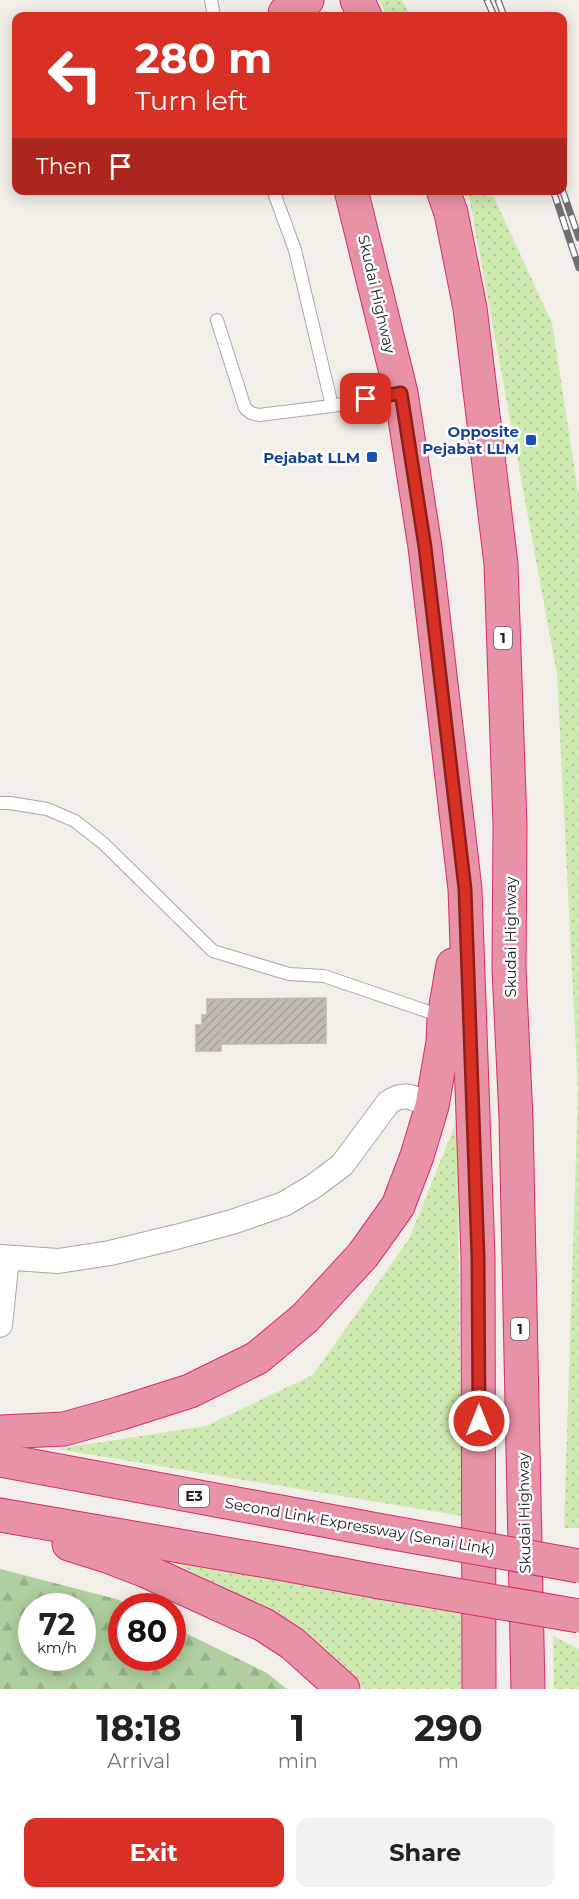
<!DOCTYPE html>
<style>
body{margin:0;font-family:Montserrat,sans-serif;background:#f2f2f2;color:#222;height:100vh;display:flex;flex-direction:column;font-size:22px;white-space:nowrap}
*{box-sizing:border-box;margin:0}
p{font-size:20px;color:#767676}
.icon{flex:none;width:33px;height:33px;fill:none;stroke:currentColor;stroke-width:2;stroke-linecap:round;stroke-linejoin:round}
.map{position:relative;height:1689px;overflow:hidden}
.details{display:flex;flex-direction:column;background:#fff;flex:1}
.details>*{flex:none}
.banner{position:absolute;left:12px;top:12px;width:555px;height:183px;border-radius:12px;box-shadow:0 3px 15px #0003;background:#d93025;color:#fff;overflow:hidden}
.speed{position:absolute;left:18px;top:1593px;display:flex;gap:12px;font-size:30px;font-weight:700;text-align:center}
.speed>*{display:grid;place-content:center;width:78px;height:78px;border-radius:50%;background:#fff;box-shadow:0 3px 15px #0003;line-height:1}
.speed small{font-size:15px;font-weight:400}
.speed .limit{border:9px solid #d22;background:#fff;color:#111}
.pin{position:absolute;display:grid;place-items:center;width:51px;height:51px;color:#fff;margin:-26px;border-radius:12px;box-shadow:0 3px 9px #0006}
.me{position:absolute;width:66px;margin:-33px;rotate:0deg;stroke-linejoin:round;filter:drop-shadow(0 0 4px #0008)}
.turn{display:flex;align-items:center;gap:21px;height:126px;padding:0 24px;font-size:27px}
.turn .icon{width:78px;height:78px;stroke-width:2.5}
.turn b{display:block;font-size:42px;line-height:51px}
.then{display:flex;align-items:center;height:57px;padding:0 24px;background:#0003;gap:12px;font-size:22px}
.eta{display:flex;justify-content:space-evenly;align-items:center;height:102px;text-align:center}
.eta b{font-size:36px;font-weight:700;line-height:42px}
.cta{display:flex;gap:12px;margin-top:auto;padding:12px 24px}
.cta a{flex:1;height:69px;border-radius:12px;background:#d93025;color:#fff;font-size:24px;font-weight:700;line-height:69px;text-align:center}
.cta a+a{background:#f2f2f2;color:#222}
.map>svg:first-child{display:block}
.grass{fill:url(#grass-dots)}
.forest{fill:url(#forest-firs);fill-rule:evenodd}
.building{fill:url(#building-hatch);stroke:#c3b4ab;stroke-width:1.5}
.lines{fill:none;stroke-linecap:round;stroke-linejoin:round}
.lane-casing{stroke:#a8a8a8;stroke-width:14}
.street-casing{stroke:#a8a8a8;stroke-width:26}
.highway-casing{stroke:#db2a6e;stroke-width:35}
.lane{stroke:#fff;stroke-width:12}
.street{stroke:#fff;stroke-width:24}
.highway{stroke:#e792a5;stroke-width:33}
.rail-casing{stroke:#6f6f6f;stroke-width:7}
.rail{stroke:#fff;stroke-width:4.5;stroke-dasharray:14;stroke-linecap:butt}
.highway-bridge-casing{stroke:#db2a6e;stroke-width:35;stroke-linecap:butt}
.highway-bridge{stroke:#e792a5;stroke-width:33}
.route-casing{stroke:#8d1f18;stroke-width:15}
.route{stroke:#d93025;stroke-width:10}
.transit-dot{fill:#1a4fb4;stroke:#fff;stroke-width:2}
.labels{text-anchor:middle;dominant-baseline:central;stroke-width:5;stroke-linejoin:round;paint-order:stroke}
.shield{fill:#fff;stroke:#646464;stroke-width:1.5}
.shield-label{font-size:14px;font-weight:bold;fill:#212121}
.street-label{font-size:15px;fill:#212121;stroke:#fff}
.transit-label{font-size:15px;font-weight:bold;fill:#164399;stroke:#fff;text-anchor:end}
</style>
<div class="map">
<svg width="579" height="1689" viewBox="0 0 579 1689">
<defs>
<pattern id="grass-dots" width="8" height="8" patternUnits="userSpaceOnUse" patternTransform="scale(1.5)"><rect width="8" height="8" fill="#cfeab0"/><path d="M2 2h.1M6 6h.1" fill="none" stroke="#b1c897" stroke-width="1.8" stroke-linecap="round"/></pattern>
<pattern id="forest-firs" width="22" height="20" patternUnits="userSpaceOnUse" patternTransform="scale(1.5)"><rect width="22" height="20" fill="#afd09e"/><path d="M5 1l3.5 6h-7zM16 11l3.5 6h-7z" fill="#96b288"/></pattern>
<pattern id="building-hatch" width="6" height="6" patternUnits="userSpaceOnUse" patternTransform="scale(1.5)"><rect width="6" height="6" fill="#c2bab4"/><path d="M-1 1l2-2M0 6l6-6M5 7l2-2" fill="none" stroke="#a6a09a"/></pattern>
</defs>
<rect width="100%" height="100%" fill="#f2eee8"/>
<g class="grass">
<path d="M 379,0 L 402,0 L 410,16 L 387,16 Z"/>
<path d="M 468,191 L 491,191 L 552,323 L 579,497 L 579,1528 L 564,1528 L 578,1091 L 557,674 Z"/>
<path d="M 457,1120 L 462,1516 L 57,1449 L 206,1426 L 313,1375 L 409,1239 Z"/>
<path d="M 155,1553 L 466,1611 L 464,1689 L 364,1689 L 309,1641 L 275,1615 Z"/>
<path d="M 553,1636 L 579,1649 L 579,1689 L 554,1689 Z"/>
</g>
<path class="forest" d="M 0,1569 L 116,1599 L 132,1606 L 122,1606 L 122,1658 L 172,1658 L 173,1627 L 267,1673 L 287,1689 L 0,1689 ZM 32,1606 L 82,1606 L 82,1658 L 32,1658 Z"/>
<g class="building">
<path d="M 326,998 L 326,1043 L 221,1044 L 220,999 Z"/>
<path d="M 207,999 L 220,999 L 221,1051 L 196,1051 L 196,1025 L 202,1025 L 202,1015 L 207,1015 Z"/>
</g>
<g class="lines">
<defs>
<g id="lane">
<path d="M 211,0 L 214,16"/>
<path d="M 273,190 L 295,250 L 332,406"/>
<path d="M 217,320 L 245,408 L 251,413 L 259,415 L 332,406 L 400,393"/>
<path d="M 0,803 L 10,803 L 47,809 L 75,821 L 103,843 L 213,951 L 289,974 L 324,976 L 444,1017"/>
</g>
<g id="street">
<path d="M 0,1257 L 58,1261 L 110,1253 L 176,1237 L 232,1222 L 284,1204 L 314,1186 L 342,1165 L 388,1103 C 405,1090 415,1099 432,1106"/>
<path d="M 0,1325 L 7,1258"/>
</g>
<g id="highway">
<path d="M 357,0 L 365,16"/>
<path d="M 285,13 L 307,0"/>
<path d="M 351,190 L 401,393 L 425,547 L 465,889 L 478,1257 L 479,1689"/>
<path d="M 443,190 L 451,213 L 470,308 L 501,564 L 510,825 L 509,969 L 516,1118 L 528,1689"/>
<path d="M 0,1432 L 64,1429 L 121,1413 L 190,1391 L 257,1358 L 305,1318 L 363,1255 L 398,1206 L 417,1156 L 432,1106 L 443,1042 L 444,1017 L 453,965"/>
<path d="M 0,1460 L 388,1532"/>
<path d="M 0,1515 L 284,1564 L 380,1582"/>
<path d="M 69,1544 L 107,1556 L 146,1571 L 264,1625 L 293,1644 L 343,1689"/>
</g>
</defs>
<use href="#lane" class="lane-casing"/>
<use href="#street" class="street-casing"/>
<use href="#highway" class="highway-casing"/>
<use href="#lane" class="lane"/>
<use href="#street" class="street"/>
<use href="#highway" class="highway"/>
<defs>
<g id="rail">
<path d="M 487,0 L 494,16"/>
<path d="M 498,0 L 504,16"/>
<path d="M 562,189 L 579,238"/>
<path d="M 553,190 L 579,268"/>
</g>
</defs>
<use href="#rail" class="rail-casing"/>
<use href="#rail" class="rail"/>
<defs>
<g id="highway-bridge">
<path d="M 388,1532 L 579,1566"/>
<path d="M 380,1582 L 579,1616"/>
</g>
</defs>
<use href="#highway-bridge" class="highway-bridge-casing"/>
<use href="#highway-bridge" class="highway-bridge"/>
</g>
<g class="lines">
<defs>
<path id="route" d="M 366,399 L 401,393 L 425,547 L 465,889 L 478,1257 L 479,1421"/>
</defs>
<use href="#route" class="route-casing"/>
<use href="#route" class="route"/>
</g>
<g class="transit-dot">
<rect x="525" y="434" width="12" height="12" rx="3"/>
<rect x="366" y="451" width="12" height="12" rx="3"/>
</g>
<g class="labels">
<g class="shield">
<rect x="494" y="627" width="18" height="22" rx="4.5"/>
<rect x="511" y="1318" width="18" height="22" rx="4.5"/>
<rect x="179" y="1485" width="30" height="22" rx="4.5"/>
</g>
<g class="shield-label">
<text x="503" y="638">1</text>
<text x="520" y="1329">1</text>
<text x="194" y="1496">E3</text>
</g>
<g class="street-label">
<text transform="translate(377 294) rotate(77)">Skudai Highway</text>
<text transform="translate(510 937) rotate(-90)">Skudai Highway</text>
<text transform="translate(524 1513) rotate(-91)">Skudai Highway</text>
<text transform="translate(360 1526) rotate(10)">Second Link Expressway (Senai Link)</text>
</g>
<g class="transit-label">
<text x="519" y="431">Opposite<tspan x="519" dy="17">Pejabat LLM</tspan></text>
<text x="360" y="457">Pejabat LLM</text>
</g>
</g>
</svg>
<div class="speed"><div>72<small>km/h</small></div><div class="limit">80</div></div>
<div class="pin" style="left:366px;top:399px;background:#d93025"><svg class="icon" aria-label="arrive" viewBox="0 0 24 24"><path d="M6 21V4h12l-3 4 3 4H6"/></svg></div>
<svg class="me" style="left:479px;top:1421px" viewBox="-20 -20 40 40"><circle r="17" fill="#d93025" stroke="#fff" stroke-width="3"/><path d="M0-11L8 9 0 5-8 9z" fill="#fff"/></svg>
<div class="banner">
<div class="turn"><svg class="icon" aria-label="left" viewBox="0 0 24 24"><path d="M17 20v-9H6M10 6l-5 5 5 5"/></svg><div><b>280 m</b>Turn left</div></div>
<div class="then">Then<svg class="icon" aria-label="arrive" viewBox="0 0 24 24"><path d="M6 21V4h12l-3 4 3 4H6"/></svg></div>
</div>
</div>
<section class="details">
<div class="eta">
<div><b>18:18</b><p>Arrival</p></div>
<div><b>1</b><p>min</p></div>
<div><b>290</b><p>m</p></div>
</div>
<div class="cta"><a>Exit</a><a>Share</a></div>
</section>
